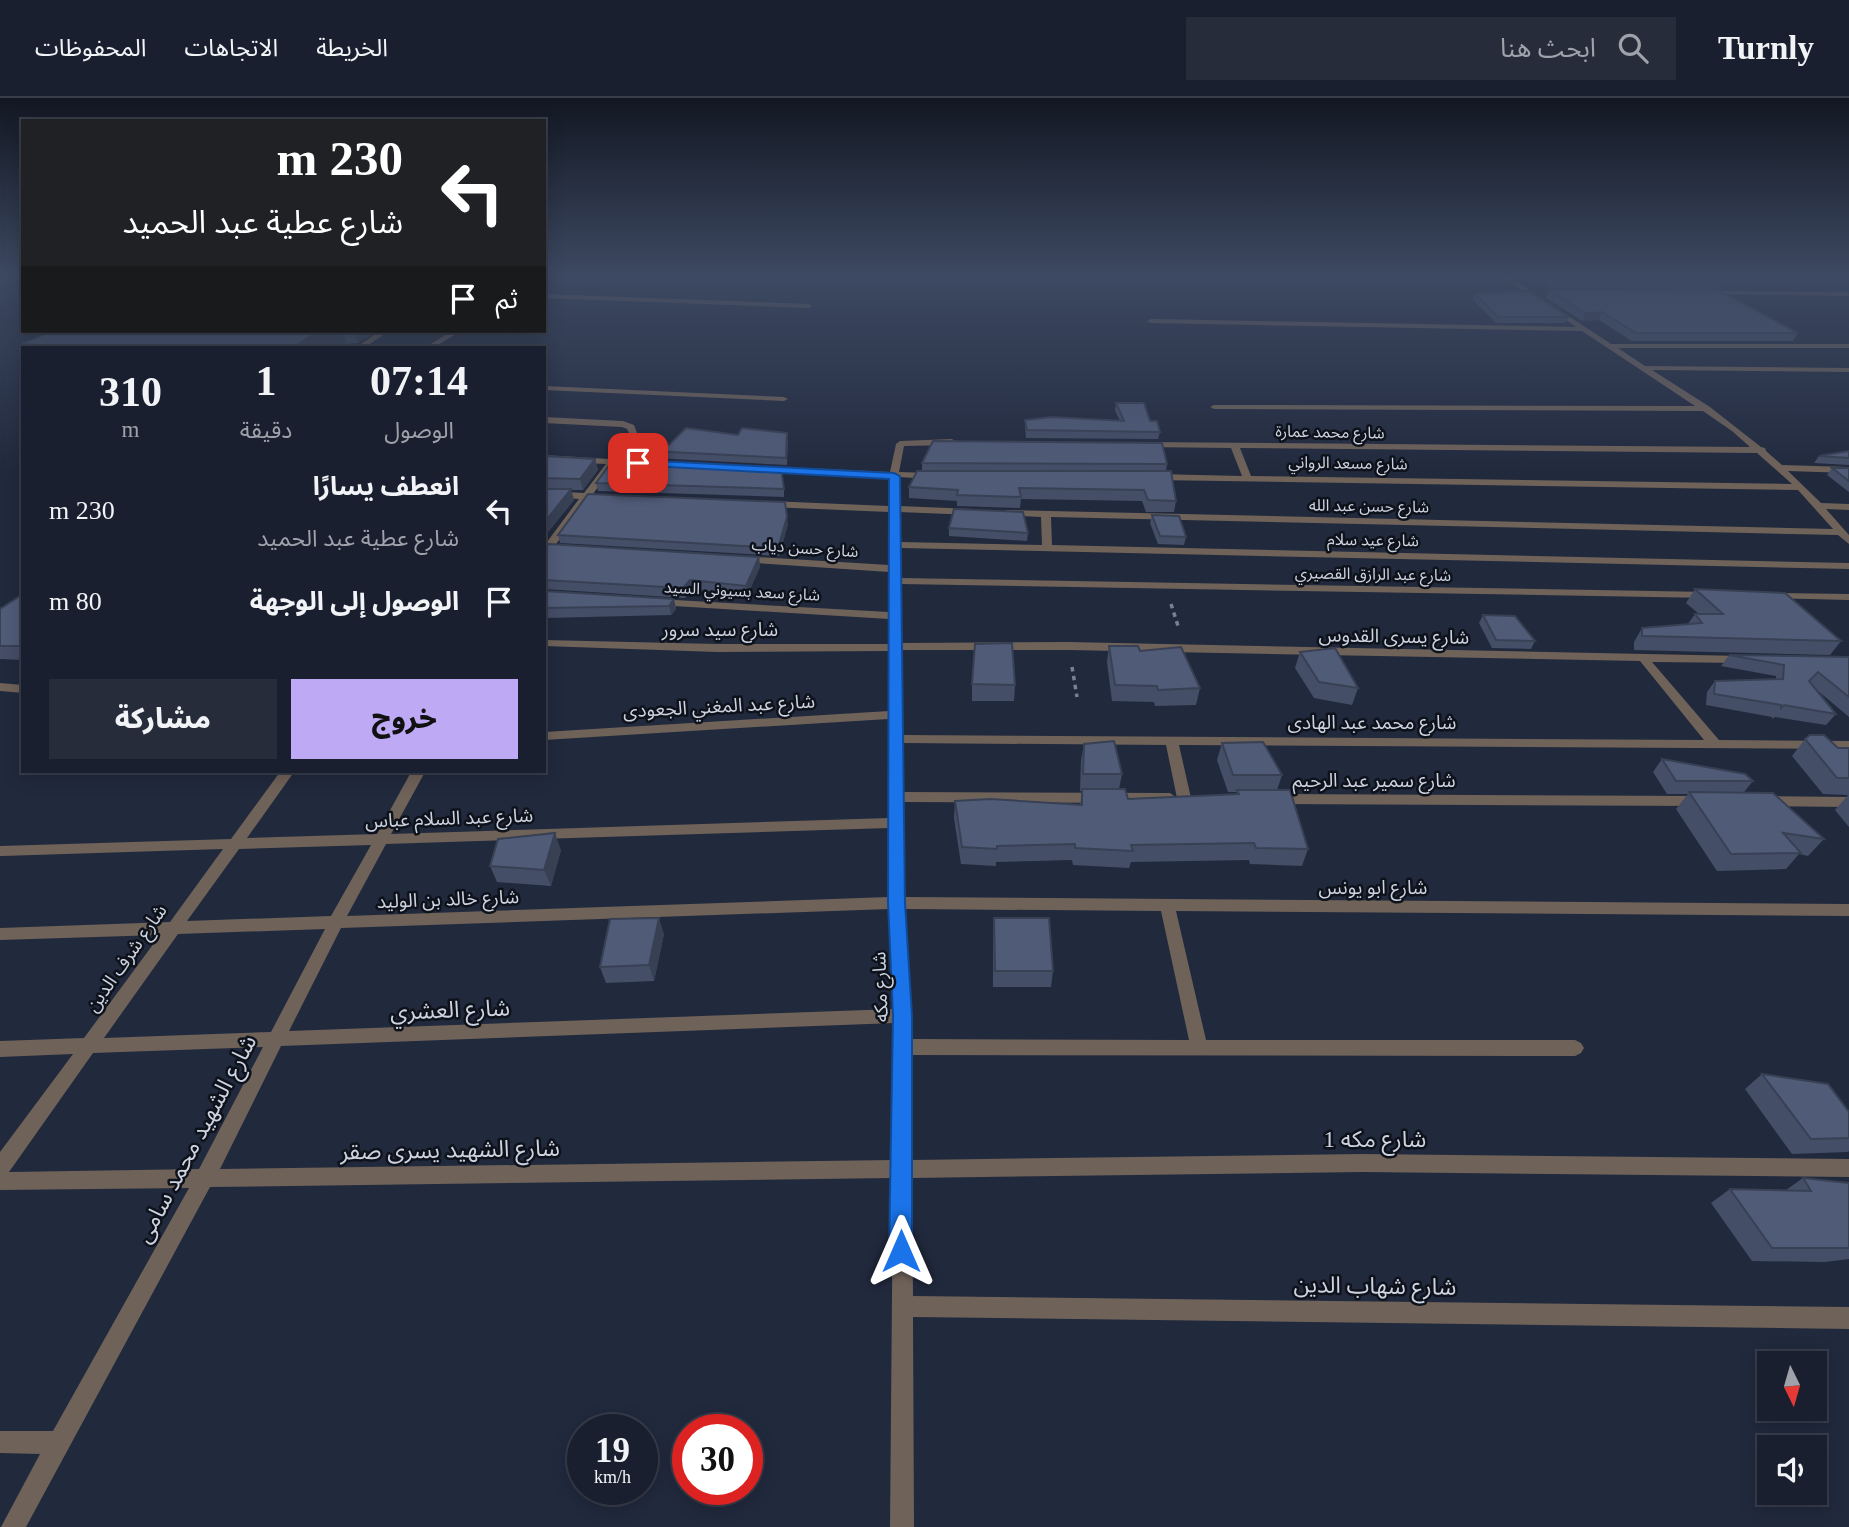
<!DOCTYPE html>
<html lang="ar">
<meta charset="utf-8">
<style>
body{margin:0;font-family:"Times New Roman","Noto Sans Arabic",serif;background:#262c3a;color:#f1f3f6;direction:rtl;height:100vh;display:flex;flex-direction:column;font-size:26px;white-space:nowrap}
*{box-sizing:border-box;margin:0}
p{font-size:23px;color:#9fa2aa}
.icon{flex:none;width:38px;height:38px;fill:none;stroke:currentColor;stroke-width:2;stroke-linecap:round;stroke-linejoin:round}
.map{position:relative;flex:1;overflow:hidden;direction:ltr}
.details{position:absolute;left:21px;top:248px;width:525px;height:427px;display:flex;flex-direction:column;background:#191f2e;border-radius:0px;box-shadow:0 4px 18px #0003,0 0 0 2px #373d4a;direction:rtl}
.details>*{flex:none}
.guide{position:absolute;left:21px;top:21px;width:525px;height:214px;border-radius:0px;box-shadow:0 4px 18px #0003,0 0 0 2px #373d4a;direction:rtl;background:#202124;color:#fff;overflow:hidden}
.needle{width:46px;rotate:175deg}
.fabs{position:absolute;left:1757px;top:1253px;display:grid;gap:14px}
.fabs a{display:grid;place-items:center;width:70px;height:70px;border-radius:0px;background:#191f2e;box-shadow:0 4px 18px #0003,0 0 0 2px #373d4a;font-size:35px}
.speed{position:absolute;left:567px;top:1316px;display:flex;gap:14px;font-size:35px;font-weight:700;text-align:center}
.speed>*{display:grid;place-content:center;width:91px;height:91px;border-radius:50%;background:#191f2e;box-shadow:0 4px 18px #0003,0 0 0 2px #373d4a;line-height:1}
.speed small{font-size:18px;font-weight:400}
.speed .limit{border:10px solid #d22;background:#fff;color:#111}
.pin{position:absolute;display:grid;place-items:center;width:60px;height:60px;color:#fff;margin:-30px;border-radius:14px;box-shadow:0 4px 10px #0006}
.me{position:absolute;width:77px;margin:-38px;rotate:0deg;stroke-linejoin:round;filter:drop-shadow(0 0 5px #0008)}
.turn{display:flex;align-items:center;gap:24px;height:147px;padding:0 28px;font-size:32px}
.turn .icon{width:91px;height:91px;stroke-width:2.5}
.turn b{display:block;font-size:49px;line-height:60px}
.then{display:flex;align-items:center;height:66px;padding:0 28px;background:#0003;gap:14px;font-size:26px}
.eta{display:flex;justify-content:space-evenly;align-items:center;height:119px;text-align:center}
.eta b{font-size:42px;font-weight:800;line-height:49px}
.cta{display:flex;gap:14px;margin-top:auto;padding:14px 28px}
.cta a{flex:1;height:80px;border-radius:0px;background:#bea9f5;color:#111;font-size:28px;font-weight:800;line-height:80px;text-align:center}
.cta a+a{background:#262c3a;color:#f1f3f6}
ul{padding:0;list-style:none}
li{display:flex;align-items:center;gap:21px;height:91px;padding:0 28px}
li div{flex:1}
li b{display:block;font-size:26px}
li em{font-style:normal}
header{display:flex;align-items:center;gap:42px;box-sizing:border-box;height:98px;padding:0 35px;background:#191f2e;border-bottom:2px solid #373d4a}
header strong{font-size:33px}
nav{display:flex;gap:38px;margin-inline-start:auto;font-size:24px}
.search{width:490px;height:63px;background:#262c3a;display:flex;align-items:center;gap:18px;box-sizing:border-box;padding:0 24px;border-radius:0px;color:#9fa2aa;font-size:26px}
.map>svg:first-child{display:block}
.lines{fill:none;stroke-linecap:round;stroke-linejoin:round}
.path{stroke:#798091;stroke-width:3.5;stroke-dasharray:4.5 4.5;stroke-linecap:butt}
.service{fill:#6f6259;fill-rule:evenodd}
.minor{fill:#6f6259;fill-rule:evenodd}
.wall{fill:#454e67}
.shaded-wall{fill:#384054}
.building{fill:#505b78;stroke:#384054;stroke-width:2}
.route{fill:#1a73e8;stroke:#114b97;stroke-width:2}
.labels{text-anchor:middle;dominant-baseline:central;stroke-width:5;stroke-linejoin:round;paint-order:stroke}
.far-street-label{font-size:16px;fill:#ced3e1;stroke:#0e121b}
.street-label{font-size:19px;fill:#ced3e1;stroke:#0e121b}
.near-street-label{font-size:23px;fill:#ced3e1;stroke:#0e121b}
</style>
<header>
<strong>Turnly</strong>
<div class="search"><svg class="icon" aria-label="search" viewBox="0 0 24 24"><circle cx="10" cy="10" r="6"/><path d="M15 15l6 6"/></svg>ابحث هنا</div>
<nav><a>الخريطة</a><a>الاتجاهات</a><a>المحفوظات</a></nav>
</header>
<div class="map">
<svg width="1849" height="1429" viewBox="0 0 1849 1429">
<rect width="100%" height="100%" fill="#21293d"/>
<g class="lines">
<g class="path">
<path d="M 1171,506 L 1179,531"/>
<path d="M 1072,569 L 1077,599"/>
</g>
<path class="service" d="M 380,233 L 389,233 L 364,250 L 355,250 Z"/>
<g class="minor">
<path d="M 645,176 L 684,176 L 693,178 L 690,180 Z"/>
<path d="M 1498,176 L 1505,176 L 1611,246 L 1849,246 L 1849,250 L 1618,250 L 1645,268 L 1849,270 L 1849,274 L 1652,272 L 1710,309 L 1761,349 L 1765,350 L 1766,353 L 1782,367 L 1849,369 L 1849,375 L 1788,373 L 1821,405 L 1849,406 L 1849,412 L 1826,411 L 1849,437 L 1849,446 L 1838,437 L 1051,419 L 1052,447 L 1849,465 L 1849,471 L 900,450 L 900,480 L 1710,494 L 1715,497 L 1710,500 L 900,486 L 901,545 L 1068,544 L 1743,558 L 1749,562 L 1747,565 L 1652,564 L 1719,642 L 1849,643 L 1849,651 L 1179,647 L 1191,700 L 1184,705 L 1177,700 L 1166,647 L 902,645 L 903,694 L 1170,695 L 1177,700 L 1170,705 L 903,704 L 905,799 L 1849,806 L 1849,818 L 1176,813 L 1206,942 L 1575,942 L 1581,945 L 1584,950 L 1581,955 L 1575,958 L 912,957 L 912,1062 L 1362,1056 L 1849,1061 L 1849,1079 L 1362,1074 L 912,1080 L 913,1198 L 1849,1209 L 1849,1231 L 913,1219 L 914,1429 L 890,1429 L 893,1080 L 210,1089 L 26,1429 L 1,1429 L 40,1356 L 0,1355 L 0,1333 L 53,1333 L 189,1090 L 0,1092 L 0,1054 L 73,956 L 0,959 L 0,943 L 84,940 L 160,837 L 0,842 L 0,830 L 170,824 L 223,751 L 2,758 L 0,758 L 0,748 L 231,741 L 280,674 L 294,674 L 247,740 L 377,736 L 411,674 L 425,674 L 391,736 L 889,720 L 889,621 L 544,642 L 544,634 L 889,613 L 889,553 L 717,554 L 544,548 L 544,542 L 717,546 L 889,546 L 889,521 L 657,507 L 651,504 L 657,501 L 889,514 L 889,474 L 740,464 L 735,461 L 740,458 L 889,467 L 889,414 L 769,409 L 764,406 L 769,403 L 889,408 L 889,379 L 763,374 L 758,371 L 763,368 L 890,374 L 896,346 L 900,343 L 952,341 L 956,344 L 952,347 L 904,348 L 899,374 L 931,375 L 936,378 L 931,381 L 899,379 L 899,408 L 973,411 L 978,414 L 973,417 L 899,414 L 900,444 L 1042,447 L 1041,419 L 1004,417 L 1004,413 L 1007,412 L 1833,431 L 1798,392 L 1155,382 L 1150,379 L 1155,376 L 1242,378 L 1231,350 L 1143,349 L 1140,348 L 1140,344 L 1750,349 L 1732,333 L 1703,313 L 1214,311 L 1210,309 L 1214,307 L 1695,308 L 1582,233 L 1151,225 L 1147,223 L 1151,221 L 1576,229 ZM 1240,350 L 1757,355 L 1792,386 L 1251,378 ZM 901,552 L 1068,552 L 1640,563 L 1704,642 L 902,637 ZM 889,730 L 889,799 L 347,818 L 386,746 ZM 371,747 L 331,818 L 187,823 L 239,751 ZM 890,811 L 894,911 L 289,933 L 341,830 ZM 905,811 L 1161,813 L 1189,942 L 912,941 ZM 325,831 L 271,934 L 104,940 L 178,836 ZM 895,925 L 893,1062 L 220,1071 L 281,948 ZM 263,949 L 199,1071 L 9,1074 L 93,955 Z"/>
<path d="M 1705,193 L 1848,194 L 1849,198 L 1703,196 Z"/>
<path d="M 544,196 L 809,206 L 812,208 L 809,210 L 544,200 Z"/>
<path d="M 452,233 L 461,233 L 433,250 L 424,250 Z"/>
<path d="M 544,288 L 784,299 L 788,301 L 784,303 L 544,292 Z"/>
<path d="M 544,319 L 623,323 L 634,327 L 637,335 L 618,361 L 645,362 L 650,365 L 645,368 L 614,366 L 593,396 L 608,397 L 608,401 L 589,401 L 548,457 L 544,458 L 544,448 L 579,401 L 544,399 L 544,393 L 584,395 L 606,366 L 544,363 L 544,357 L 609,361 L 629,335 L 627,331 L 622,329 L 544,325 Z"/>
<path d="M 1772,495 L 1849,496 L 1849,502 L 1768,500 L 1768,496 Z"/>
<path d="M 0,585 L 23,587 L 23,595 L 0,593 Z"/>
<path d="M 1274,696 L 1702,698 L 1709,703 L 1702,708 L 1274,706 L 1267,701 Z"/>
<path d="M 1764,698 L 1849,699 L 1849,709 L 1764,708 L 1757,703 Z"/>
</g>
</g>
<g class="wall">
<path d="M 1531,176 L 1704,176 L 1721,184 L 1717,191 L 1552,190 Z"/>
<path d="M 1549,192 L 1798,235 L 1793,243 L 1632,243 L 1599,222 L 1582,223 L 1546,200 Z"/>
<path d="M 1475,196 L 1568,219 L 1565,225 L 1496,225 L 1473,202 Z"/>
<path d="M 51,233 L 378,233 L 358,245 L 347,246 L 340,250 L 25,250 L 22,246 Z"/>
<path d="M 1116,305 L 1150,323 L 1160,334 L 1158,341 L 1026,340 L 1025,329 L 1025,322 L 1120,323 L 1115,312 Z"/>
<path d="M 738,337 L 788,342 L 787,367 L 634,359 L 632,352 Z"/>
<path d="M 1849,353 L 1849,367 L 1814,365 L 1819,358 Z"/>
<path d="M 544,358 L 595,361 L 598,372 L 583,392 L 571,392 L 574,402 L 544,439 Z"/>
<path d="M 922,365 L 1167,366 L 1166,373 L 922,372 Z"/>
<path d="M 1832,370 L 1849,370 L 1849,394 L 1827,377 Z"/>
<path d="M 1171,373 L 1176,403 L 1174,414 L 1146,414 L 1142,403 L 1021,401 L 1020,410 L 957,408 L 957,403 L 909,400 L 909,389 Z"/>
<path d="M 596,385 L 784,391 L 784,399 L 598,393 Z"/>
<path d="M 1152,417 L 1186,439 L 1184,447 L 1158,446 L 1150,425 Z"/>
<path d="M 788,426 L 779,458 L 560,445 L 558,437 Z"/>
<path d="M 949,430 L 1028,435 L 1027,443 L 949,438 Z"/>
<path d="M 544,448 L 759,459 L 760,469 L 747,498 L 692,491 L 685,500 L 544,491 Z"/>
<path d="M 1695,491 L 1841,543 L 1830,557 L 1634,552 L 1634,544 L 1642,530 L 1688,526 L 1695,516 L 1699,516 L 1686,505 Z"/>
<path d="M 544,493 L 674,501 L 676,511 L 671,517 L 544,520 Z"/>
<path d="M 23,496 L 23,562 L 0,561 L 0,511 Z"/>
<path d="M 1483,517 L 1535,543 L 1531,551 L 1492,550 L 1479,525 Z"/>
<path d="M 1109,548 L 1140,553 L 1200,590 L 1196,607 L 1155,608 L 1154,604 L 1112,603 L 1107,564 Z"/>
<path d="M 1300,554 L 1358,590 L 1352,607 L 1314,600 L 1295,570 Z"/>
<path d="M 1729,557 L 1849,559 L 1849,619 L 1817,592 L 1836,616 L 1826,627 L 1775,619 L 1772,621 L 1772,619 L 1706,607 L 1707,594 L 1715,583 L 1776,581 L 1776,578 L 1721,568 Z"/>
<path d="M 972,586 L 1015,587 L 1014,603 L 972,603 Z"/>
<path d="M 1805,641 L 1838,650 L 1849,650 L 1849,729 L 1835,712 L 1848,697 L 1823,696 L 1792,658 Z"/>
<path d="M 1222,645 L 1282,677 L 1277,692 L 1308,751 L 1302,768 L 1250,766 L 1249,762 L 1131,764 L 1129,770 L 1073,767 L 1072,762 L 996,764 L 996,768 L 961,766 L 954,720 L 955,703 L 1080,706 L 1082,693 L 1080,693 L 1081,662 L 1084,646 L 1122,676 L 1119,691 L 1128,701 L 1236,696 L 1237,694 L 1228,694 L 1217,662 Z"/>
<path d="M 1662,661 L 1753,683 L 1744,694 L 1824,741 L 1808,758 L 1799,756 L 1786,771 L 1717,773 L 1676,711 L 1688,696 L 1667,696 L 1653,674 Z"/>
<path d="M 561,752 L 551,788 L 497,784 L 490,768 Z"/>
<path d="M 994,820 L 1053,873 L 1051,889 L 993,889 L 993,836 Z"/>
<path d="M 664,836 L 654,883 L 606,885 L 600,869 Z"/>
<path d="M 1762,976 L 1849,1014 L 1849,1053 L 1848,1054 L 1792,1056 L 1745,991 Z"/>
<path d="M 1803,1080 L 1849,1085 L 1849,1161 L 1825,1164 L 1752,1163 L 1711,1105 L 1730,1091 L 1786,1092 Z"/>
</g>
<g class="shaded-wall">
<path d="M 1602,214 L 1599,222 L 1582,223 L 1585,215 Z"/>
<path d="M 319,233 L 342,233 L 347,246 L 340,250 L 292,250 Z"/>
<path d="M 353,233 L 378,233 L 358,245 Z"/>
<path d="M 595,361 L 598,372 L 583,392 L 580,381 Z"/>
<path d="M 571,391 L 574,402 L 544,439 L 544,425 Z"/>
<path d="M 787,419 L 788,426 L 779,458 L 778,450 Z"/>
<path d="M 759,459 L 760,469 L 747,498 L 746,488 Z"/>
<path d="M 690,482 L 692,491 L 685,500 L 683,490 Z"/>
<path d="M 674,501 L 676,511 L 671,517 L 669,508 Z"/>
<path d="M 555,735 L 561,752 L 551,788 L 544,772 Z"/>
<path d="M 659,820 L 664,836 L 654,883 L 649,867 Z"/>
</g>
<g class="building">
<path d="M 1543,176 L 1704,176 L 1721,184 L 1554,184 Z"/>
<path d="M 1549,192 L 1718,192 L 1798,235 L 1636,235 L 1602,214 L 1585,215 Z"/>
<path d="M 1529,193 L 1568,219 L 1498,219 L 1475,196 Z"/>
<path d="M 51,233 L 319,233 L 292,250 L 90,250 L 22,246 Z"/>
<path d="M 1116,305 L 1144,305 L 1150,323 L 1157,323 L 1160,334 L 1027,332 L 1025,322 L 1052,319 L 1124,323 Z"/>
<path d="M 686,330 L 738,337 L 742,330 L 787,335 L 786,360 L 632,352 L 637,344 L 669,347 Z"/>
<path d="M 933,343 L 1162,345 L 1167,366 L 922,365 Z"/>
<path d="M 1849,353 L 1849,360 L 1819,358 Z"/>
<path d="M 544,358 L 595,361 L 580,381 L 544,380 Z"/>
<path d="M 626,362 L 781,370 L 784,391 L 596,385 L 610,366 L 624,367 Z"/>
<path d="M 1832,370 L 1849,370 L 1849,383 Z"/>
<path d="M 917,373 L 1171,373 L 1176,403 L 1148,402 L 1144,392 L 1019,390 L 1021,399 L 957,397 L 958,392 L 909,389 Z"/>
<path d="M 544,391 L 571,391 L 544,425 Z"/>
<path d="M 588,396 L 785,404 L 787,419 L 778,450 L 558,437 Z"/>
<path d="M 954,411 L 1023,414 L 1028,435 L 949,430 Z"/>
<path d="M 1152,417 L 1179,418 L 1186,439 L 1160,438 Z"/>
<path d="M 549,446 L 759,459 L 746,488 L 690,482 L 683,490 L 544,482 L 544,448 Z"/>
<path d="M 1695,491 L 1785,495 L 1841,543 L 1642,538 L 1642,530 L 1702,525 L 1695,516 L 1723,516 Z"/>
<path d="M 544,493 L 674,501 L 669,508 L 544,510 Z"/>
<path d="M 23,496 L 23,548 L 0,548 L 0,511 Z"/>
<path d="M 1483,517 L 1515,518 L 1535,543 L 1496,542 Z"/>
<path d="M 1012,545 L 1015,587 L 972,586 L 975,546 Z"/>
<path d="M 1109,548 L 1138,548 L 1140,553 L 1181,549 L 1200,590 L 1158,592 L 1157,588 L 1115,587 Z"/>
<path d="M 1335,550 L 1358,590 L 1319,584 L 1300,554 Z"/>
<path d="M 1729,557 L 1849,559 L 1849,599 L 1818,574 L 1809,583 L 1836,616 L 1784,607 L 1781,610 L 1781,607 L 1714,596 L 1715,583 L 1783,581 L 1784,567 Z"/>
<path d="M 1810,637 L 1824,637 L 1838,650 L 1849,650 L 1849,680 L 1837,680 L 1805,641 Z"/>
<path d="M 1114,643 L 1122,676 L 1083,676 L 1084,646 Z"/>
<path d="M 1263,644 L 1282,677 L 1233,677 L 1222,645 Z"/>
<path d="M 1662,661 L 1745,676 L 1753,683 L 1676,683 Z"/>
<path d="M 1082,691 L 1125,691 L 1128,701 L 1239,696 L 1237,692 L 1290,692 L 1308,751 L 1256,750 L 1254,745 L 1131,747 L 1133,753 L 1075,750 L 1075,746 L 997,748 L 997,751 L 962,749 L 955,703 L 991,701 L 1082,707 Z"/>
<path d="M 1689,694 L 1773,695 L 1824,741 L 1783,735 L 1801,755 L 1731,756 Z"/>
<path d="M 555,735 L 544,772 L 490,768 L 498,741 Z"/>
<path d="M 659,820 L 649,867 L 600,869 L 610,821 Z"/>
<path d="M 994,820 L 1049,820 L 1053,873 L 995,873 Z"/>
<path d="M 1762,976 L 1828,986 L 1849,1014 L 1849,1040 L 1811,1041 Z"/>
<path d="M 1803,1080 L 1849,1085 L 1849,1150 L 1772,1150 L 1730,1091 L 1811,1093 Z"/>
</g>
<linearGradient id="sky" x2="0" y2="1"><stop stop-color="#121722"/><stop offset="0.47" stop-color="#3d4962"/><stop offset="1" stop-color="#3d4962" stop-opacity="0"/></linearGradient>
<rect width="1849" height="376" fill="url(#sky)"/>
<path class="route" d="M 638,362 L 894,375 L 900,378 L 905,805 L 912,918 L 912,1153 L 909,1161 L 901,1164 L 893,1161 L 889,1153 L 893,918 L 888,805 L 889,381 L 634,367 L 634,363 Z"/>
<g class="labels">
<g class="far-street-label">
<text transform="translate(1330 334) rotate(1)">شارع محمد عمارة</text>
<text transform="translate(1348 365) rotate(1)">شارع مسعد الرواني</text>
<text transform="translate(1369 408) rotate(1)">شارع حسن عبد الله</text>
<text transform="translate(1373 442) rotate(1)">شارع عيد سلام</text>
<text transform="translate(805 450) rotate(4)">شارع حسن دياب</text>
<text transform="translate(1373 476) rotate(1)">شارع عبد الرازق القصيري</text>
<text transform="translate(742 493) rotate(3)">شارع سعد بسيوني السيد</text>
</g>
<g class="street-label">
<text x="720" y="531">شارع سيد سرور</text>
<text transform="translate(1394 538) rotate(1)">شارع يسرى القدوس</text>
<text transform="translate(719 608) rotate(-3)">شارع عبد المغني الجعودى</text>
<text x="1372" y="624">شارع محمد عبد الهادى</text>
<text x="1374" y="682">شارع سمير عبد الرحيم</text>
<text transform="translate(449 720) rotate(-2)">شارع عبد السلام عباس</text>
<text x="1373" y="789">شارع ابو يونس</text>
<text transform="translate(448 801) rotate(-2)">شارع خالد بن الوليد</text>
<text transform="translate(126 860) rotate(-55)">شارع شرف الدين</text>
<text transform="translate(880 889) rotate(-92)">شارع مكه</text>
</g>
<g class="near-street-label">
<text transform="translate(450 912) rotate(-2)">شارع العشري</text>
<text transform="translate(196 1041) rotate(-62)">شارع الشهيد محمد سامى</text>
<text x="1375" y="1041">شارع مكه 1</text>
<text transform="translate(450 1052) rotate(-1)">شارع الشهيد يسرى صقر</text>
<text transform="translate(1375 1188) rotate(1)">شارع شهاب الدين</text>
</g>
</g>
</svg>
<div class="fabs">
<a><svg class="needle" viewBox="-14 -14 28 28"><path d="M0-13l5 13h-10z" fill="#e53935"/><path d="M0 13l5-13h-10z" fill="#9fa2aa"/></svg></a>
<a><svg class="icon" aria-label="sound" viewBox="0 0 24 24"><path d="M4 9h4l5-4v14l-5-4H4zM17 9q2 3 0 6"/></svg></a>
</div>
<div class="speed"><div>19<small>km/h</small></div><div class="limit">30</div></div>
<div class="pin" style="left:638px;top:365px;background:#d93025"><svg class="icon" aria-label="arrive" viewBox="0 0 24 24"><path d="M6 21V4h12l-3 4 3 4H6"/></svg></div>
<svg class="me" style="left:901px;top:1153px" viewBox="-20 -20 40 40"><path d="M0-17L14 15 0 8-14 15z" fill="#1a73e8" stroke="#fff" stroke-width="4"/></svg>
<div class="guide">
<div class="turn"><svg class="icon" aria-label="left" viewBox="0 0 24 24"><path d="M17 20v-9H6M10 6l-5 5 5 5"/></svg><div><b>230 m</b>شارع عطية عبد الحميد</div></div>
<div class="then">ثم<svg class="icon" aria-label="arrive" viewBox="0 0 24 24"><path d="M6 21V4h12l-3 4 3 4H6"/></svg></div>
</div>
<section class="details">
<div class="eta">
<div><b>07:14</b><p>الوصول</p></div>
<div><b>1</b><p>دقيقة</p></div>
<div><b>310</b><p>m</p></div>
</div>
<ul>
<li><svg class="icon" aria-label="left" viewBox="0 0 24 24"><path d="M17 20v-9H6M10 6l-5 5 5 5"/></svg><div><b>انعطف يسارًا</b><p>شارع عطية عبد الحميد</p></div><em>230 m</em></li>
<li><svg class="icon" aria-label="arrive" viewBox="0 0 24 24"><path d="M6 21V4h12l-3 4 3 4H6"/></svg><div><b>الوصول إلى الوجهة</b></div><em>80 m</em></li>
</ul>
<div class="cta"><a>خروج</a><a>مشاركة</a></div>
</section>
</div>
